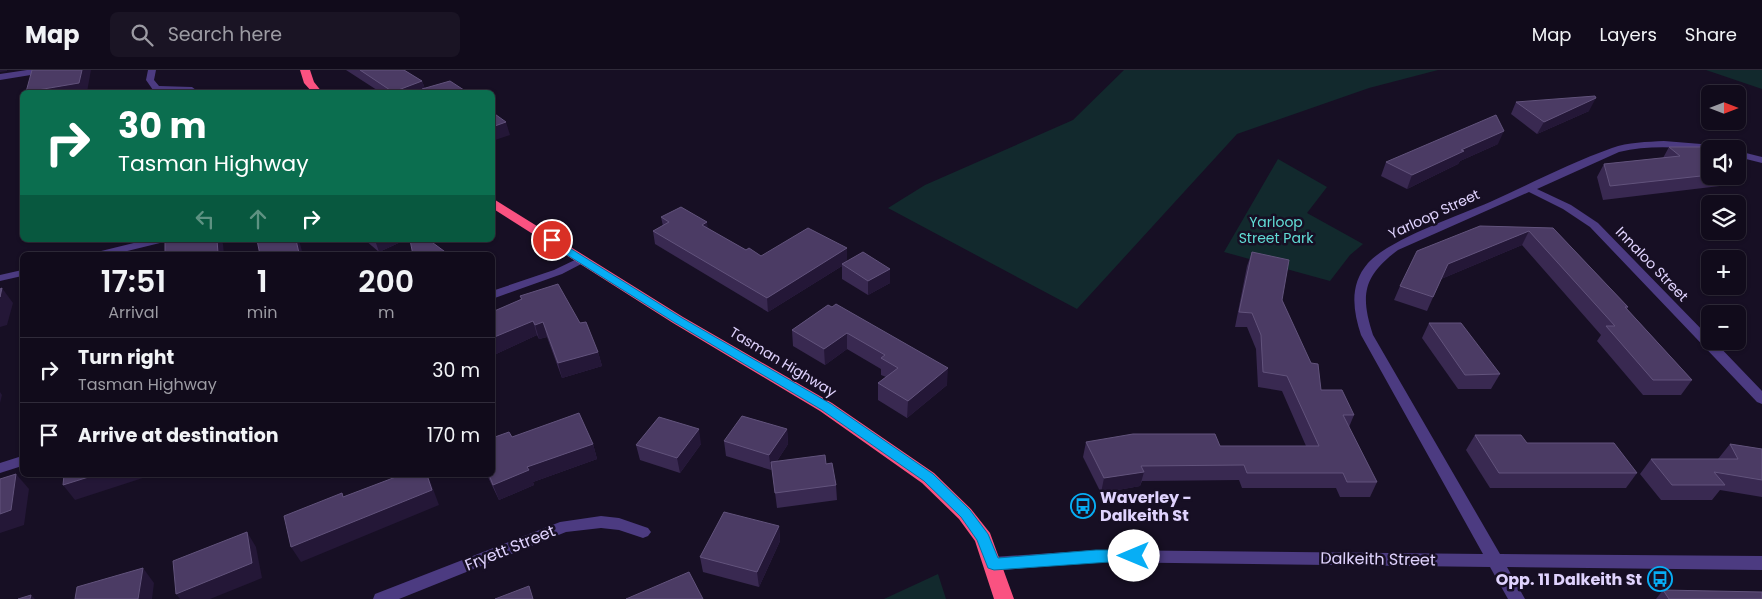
<!DOCTYPE html>
<meta charset="utf-8">
<style>
body{margin:0;font-family:Poppins,sans-serif;background:#1a1424;color:#f1f3f6;height:100vh;display:flex;flex-direction:column;font-size:19px;white-space:nowrap}
*{box-sizing:border-box;margin:0}
p{font-size:16px;color:#9c9ba3}
.icon{flex:none;width:28px;height:28px;fill:none;stroke:currentColor;stroke-width:2;stroke-linecap:round;stroke-linejoin:round}
.map{position:relative;flex:1;overflow:hidden}
.details{position:absolute;left:20px;top:182px;width:475px;height:225px;display:flex;flex-direction:column;background:#110b1b;border-radius:8px;box-shadow:0 1px 4px #0004,0 0 0 1px #302b3a}
.details>*{flex:none}
.top-card{position:absolute;left:20px;top:20px;width:475px;height:152px;border-radius:8px;box-shadow:0 1px 4px #0004,0 0 0 1px #302b3a;background:#0b6e4f;color:#fff;overflow:hidden}
.needle{width:32px;rotate:90deg}
.controls{position:absolute;left:1701px;top:15px;display:grid;gap:10px}
.controls a{display:grid;place-items:center;width:45px;height:45px;border-radius:8px;background:#110b1b;box-shadow:0 1px 4px #0004,0 0 0 1px #302b3a;font-size:25px}
.pin{position:absolute;display:grid;place-items:center;width:42px;height:42px;color:#fff;margin:-21px;border:2px solid #fff;border-radius:50%;box-shadow:0 1px 5px #0007}
.me{position:absolute;width:55px;margin:-28px;rotate:270deg;stroke-linejoin:round;filter:drop-shadow(0 0 4px #0008)}
.turn{display:flex;align-items:center;gap:18px;height:105px;padding:0 15px;font-size:22px}
.turn .icon{width:65px;height:65px;stroke-width:2.5}
.turn b{display:block;font-size:35px;line-height:42px}
.lanes{display:flex;align-items:center;height:48px;padding:0 15px;background:#0003;justify-content:center;gap:25px;direction:ltr}
.lanes .off{opacity:.35}
.eta{display:flex;justify-content:space-evenly;align-items:center;height:85px;text-align:center}
.eta b{font-size:30px;font-weight:600;line-height:35px}
ul{padding:0;list-style:none}
li{display:flex;align-items:center;gap:15px;height:65px;padding:0 15px;border-top:1px solid #302b3a}
li div{flex:1}
li b{display:block;font-size:19px}
li em{font-style:normal}
header{display:flex;align-items:center;gap:30px;box-sizing:border-box;height:70px;padding:0 25px;background:#110b1b;border-bottom:1px solid #302b3a}
header strong{font-size:24px}
nav{display:flex;gap:28px;margin-inline-start:auto;font-size:18px}
.search{width:350px;height:45px;background:#1a1424;display:flex;align-items:center;gap:12px;box-sizing:border-box;padding:0 18px;border-radius:8px;color:#9c9ba3;font-size:19px}
.map>svg:first-child{display:block}
.green{fill:#12292d}
.lines{fill:none;stroke-linecap:round;stroke-linejoin:round}
.minor{fill:#4c3b81;fill-rule:evenodd}
.highway{fill:#fa5281;fill-rule:evenodd}
.wall{fill:#392951}
.shaded-wall{fill:#241737}
.building{fill:#4b3b64;stroke:#62537c}
.route{fill:#07aef5;stroke:#05719f}
.labels{text-anchor:middle;dominant-baseline:central;stroke-width:5;stroke-linejoin:round;paint-order:stroke}
.street-label{font-size:14px;fill:#e0d3fe;stroke:#170f24}
.park-label{font-size:14px;fill:#61dcd5;stroke:#170f24}
.near-poi-label{font-size:16px;font-weight:bold;fill:#e0d3fe;stroke:#170f24;text-anchor:start}
.near-street-label{font-size:16px;fill:#e0d3fe;stroke:#170f24}
</style>
<header>
<strong>Map</strong>
<div class="search"><svg class="icon" aria-label="search" viewBox="0 0 24 24"><circle cx="10" cy="10" r="6"/><path d="M15 15l6 6"/></svg>Search here</div>
<nav><a>Map</a><a>Layers</a><a>Share</a></nav>
</header>
<div class="map">
<svg width="1762" height="529" viewBox="0 0 1762 529">
<rect width="100%" height="100%" fill="#170f24"/>
<g class="green">
<path d="M 1124,0 L 1438,0 L 1369,18 L 1237,64 L 1077,239 L 888,138 L 925,115 L 1073,50 Z"/>
<path d="M 1706,0 L 1762,0 L 1762,19 Z"/>
<path d="M 1278,89 L 1327,117 L 1307,143 L 1363,174 L 1350,185 L 1330,211 L 1224,182 Z"/>
<path d="M 938,504 L 946,529 L 884,529 Z"/>
</g>
<g class="lines">
<g class="minor">
<path d="M 27,0 L 47,0 L 43,3 L 0,10 L 0,4 Z"/>
<path d="M 148,0 L 156,0 L 154,10 L 159,16 L 192,17 L 196,20 L 190,22 L 153,20 L 146,10 Z"/>
<path d="M 1664,71 L 1701,74 L 1718,79 L 1710,79 L 1710,81 C 1680,77 1649,75 1619,82 L 1537,119 L 1571,135 L 1598,153 L 1710,268 L 1710,271 L 1714,271 L 1762,321 L 1762,334 L 1757,332 L 1590,157 L 1563,139 L 1529,122 L 1398,180 C 1363,206 1360,225 1373,265 L 1500,484 L 1762,486 L 1762,500 L 1507,497 L 1525,529 L 1508,529 L 1490,497 L 1096,492 L 993,501 L 987,499 L 985,494 L 987,489 L 993,487 L 1096,480 L 1483,484 L 1361,265 C 1353,240 1349,215 1368,193 C 1390,169 1458,146 1490,132 C 1530,114 1570,93 1612,78 C 1628,72 1647,72 1664,71 Z"/>
<path d="M 1738,81 L 1762,87 L 1762,93 L 1738,87 Z"/>
<path d="M 146,170 L 166,170 L 164,172 L 111,185 L 91,185 L 93,183 Z"/>
<path d="M 581,187 L 587,190 L 585,192 L 562,204 L 492,229 L 492,221 L 554,200 Z"/>
<path d="M 22,200 L 22,206 L 0,211 L 0,205 Z"/>
<path d="M 22,386 L 22,396 L 0,403 L 0,393 Z"/>
<path d="M 601,446 L 619,448 L 648,458 L 651,462 L 648,466 L 643,468 L 619,460 L 601,458 L 566,462 L 399,529 L 373,529 L 375,524 L 560,452 Z"/>
</g>
<g class="highway">
<path d="M 300,0 L 310,0 L 314,12 L 322,22 L 312,22 L 304,13 Z"/>
<path d="M 492,128 L 683,247 L 832,333 L 934,403 L 971,439 L 990,463 L 1014,529 L 994,529 L 975,471 L 959,449 L 922,413 L 820,341 L 673,253 L 492,138 Z"/>
</g>
</g>
<g class="wall">
<path d="M 346,0 L 404,0 L 422,11 L 425,19 L 467,22 L 380,22 Z"/>
<path d="M 1516,32 L 1589,41 L 1537,64 L 1511,44 Z"/>
<path d="M 1498,74 L 1460,91 L 1458,94 L 1407,119 L 1381,106 L 1386,92 Z"/>
<path d="M 1669,77 L 1710,79 L 1710,106 L 1734,106 L 1728,115 L 1603,130 L 1597,107 L 1604,94 L 1663,88 Z"/>
<path d="M 661,147 L 708,159 L 746,180 L 761,186 L 847,178 L 847,191 L 890,199 L 890,213 L 868,225 L 842,209 L 842,196 L 768,242 L 655,174 L 653,161 L 663,156 Z"/>
<path d="M 1480,156 L 1553,158 L 1628,237 L 1627,239 L 1692,310 L 1681,325 L 1643,325 L 1597,271 L 1601,265 L 1522,175 L 1441,209 L 1427,241 L 1394,230 L 1400,216 Z"/>
<path d="M 365,170 L 405,170 L 379,182 Z"/>
<path d="M 1252,182 L 1282,230 L 1321,320 L 1354,345 L 1349,357 L 1377,412 L 1370,427 L 1340,427 L 1336,418 L 1242,418 L 1239,410 L 1142,411 L 1140,416 L 1101,423 L 1083,387 L 1086,372 L 1220,376 L 1306,376 L 1282,321 L 1258,317 L 1256,279 L 1247,257 L 1235,257 L 1247,196 Z"/>
<path d="M 520,226 L 580,253 L 598,282 L 602,296 L 562,308 L 547,267 L 539,269 L 537,265 L 494,285 L 492,283 L 492,242 L 521,230 Z"/>
<path d="M 828,235 L 947,315 L 907,348 L 878,330 L 878,313 L 886,307 L 881,305 L 881,299 L 847,279 L 825,295 L 793,276 L 792,260 Z"/>
<path d="M 1429,253 L 1500,304 L 1491,319 L 1458,319 L 1422,268 Z"/>
<path d="M 787,359 L 788,374 L 777,391 L 826,394 L 836,415 L 837,430 L 777,438 L 772,399 L 771,400 L 726,386 L 724,371 Z"/>
<path d="M 1475,365 L 1527,373 L 1637,403 L 1626,418 L 1490,418 L 1466,380 Z"/>
<path d="M 512,367 L 593,374 L 597,389 L 533,412 L 534,415 L 499,430 L 487,405 L 492,405 Z"/>
<path d="M 701,374 L 680,403 L 640,390 L 636,375 Z"/>
<path d="M 1730,374 L 1762,379 L 1762,427 L 1720,420 L 1712,430 L 1661,430 L 1640,404 L 1651,389 L 1718,389 Z"/>
<path d="M 779,456 L 780,471 L 759,517 L 703,502 L 700,487 Z"/>
<path d="M 1663,520 L 1762,529 L 1656,529 Z"/>
</g>
<g class="shaded-wall">
<path d="M 0,0 L 7,0 L 7,1 L 0,2 Z"/>
<path d="M 82,0 L 91,0 L 87,22 L 26,22 Z"/>
<path d="M 422,11 L 426,22 L 422,19 L 423,22 L 393,22 Z"/>
<path d="M 1596,28 L 1589,41 L 1537,64 L 1544,52 Z"/>
<path d="M 506,52 L 510,65 L 492,71 L 492,57 Z"/>
<path d="M 1504,61 L 1498,74 L 1460,91 L 1458,94 L 1407,119 L 1412,105 L 1461,80 Z"/>
<path d="M 707,152 L 709,166 L 702,155 Z"/>
<path d="M 1529,161 L 1522,175 L 1441,209 L 1448,194 Z"/>
<path d="M 217,170 L 221,170 L 223,174 L 224,185 L 210,185 Z"/>
<path d="M 296,170 L 299,170 L 303,185 L 290,185 Z"/>
<path d="M 375,170 L 405,170 L 379,182 Z"/>
<path d="M 847,178 L 847,192 L 842,194 L 842,196 L 768,242 L 767,228 Z"/>
<path d="M 890,199 L 890,213 L 868,225 L 868,211 Z"/>
<path d="M 2,218 L 13,233 L 7,255 L 0,257 L 0,227 Z"/>
<path d="M 533,251 L 537,265 L 494,285 L 492,281 L 492,268 Z"/>
<path d="M 543,252 L 547,267 L 539,269 L 535,255 Z"/>
<path d="M 847,263 L 847,279 L 825,295 L 824,279 Z"/>
<path d="M 598,282 L 602,296 L 562,308 L 558,293 Z"/>
<path d="M 948,298 L 947,315 L 907,348 L 908,331 Z"/>
<path d="M 0,322 L 2,325 L 0,333 Z"/>
<path d="M 699,359 L 701,374 L 680,403 L 677,388 Z"/>
<path d="M 787,359 L 788,374 L 771,400 L 769,385 Z"/>
<path d="M 593,374 L 597,389 L 533,412 L 534,415 L 499,430 L 493,415 L 527,397 Z"/>
<path d="M 1144,402 L 1140,416 L 1101,423 L 1104,408 Z"/>
<path d="M 16,404 L 29,419 L 24,455 L 0,463 L 0,444 Z"/>
<path d="M 95,405 L 152,405 L 75,430 L 63,415 Z"/>
<path d="M 427,405 L 428,405 L 430,411 L 439,435 L 301,492 L 291,477 Z"/>
<path d="M 779,456 L 780,471 L 759,517 L 757,502 Z"/>
<path d="M 247,462 L 256,477 L 262,508 L 210,529 L 180,529 L 176,524 Z"/>
<path d="M 143,498 L 154,513 L 152,529 L 138,529 Z"/>
<path d="M 31,525 L 35,529 L 30,529 Z"/>
</g>
<g class="building">
<path d="M 32,0 L 82,0 L 79,13 L 26,22 Z"/>
<path d="M 360,0 L 404,0 L 422,11 L 393,22 Z"/>
<path d="M 450,11 L 467,22 L 426,22 L 422,19 Z"/>
<path d="M 1595,26 L 1596,28 L 1544,52 L 1516,32 Z"/>
<path d="M 492,42 L 506,52 L 492,57 Z"/>
<path d="M 1496,45 L 1504,61 L 1461,80 L 1464,81 L 1412,105 L 1386,92 Z"/>
<path d="M 1669,77 L 1716,77 L 1716,79 L 1710,79 L 1710,105 L 1610,116 L 1604,94 L 1680,86 Z"/>
<path d="M 681,137 L 707,152 L 702,155 L 746,180 L 749,178 L 761,186 L 808,158 L 847,178 L 767,228 L 653,161 L 669,152 L 661,147 Z"/>
<path d="M 1480,156 L 1553,158 L 1628,237 L 1625,237 L 1692,310 L 1653,310 L 1606,256 L 1615,256 L 1529,161 L 1448,194 L 1433,227 L 1400,216 L 1417,181 Z"/>
<path d="M 174,170 L 217,170 L 218,183 L 210,185 L 165,185 L 165,172 Z"/>
<path d="M 257,170 L 296,170 L 299,183 L 290,185 L 260,185 Z"/>
<path d="M 410,170 L 429,170 L 448,184 L 444,185 L 413,185 Z"/>
<path d="M 863,182 L 890,199 L 868,211 L 842,194 Z"/>
<path d="M 1252,182 L 1289,190 L 1282,230 L 1311,293 L 1318,294 L 1321,320 L 1342,320 L 1354,345 L 1343,345 L 1377,412 L 1347,412 L 1343,403 L 1247,403 L 1244,395 L 1141,396 L 1144,402 L 1104,408 L 1086,372 L 1133,364 L 1215,364 L 1220,376 L 1319,376 L 1287,306 L 1263,302 L 1261,265 L 1252,243 L 1239,242 Z"/>
<path d="M 558,214 L 580,253 L 586,252 L 598,282 L 558,293 L 543,252 L 535,255 L 533,251 L 492,268 L 492,242 L 522,229 L 520,226 Z"/>
<path d="M 2,218 L 0,227 L 0,219 Z"/>
<path d="M 836,234 L 948,298 L 908,331 L 878,313 L 898,298 L 881,288 L 885,285 L 847,263 L 824,279 L 792,260 L 828,235 L 832,237 Z"/>
<path d="M 1429,253 L 1461,253 L 1500,304 L 1465,305 Z"/>
<path d="M 579,343 L 593,374 L 527,397 L 529,400 L 493,415 L 489,405 L 492,405 L 492,368 L 509,362 L 512,367 Z"/>
<path d="M 742,346 L 787,359 L 769,385 L 724,371 Z"/>
<path d="M 659,347 L 699,359 L 677,388 L 636,375 Z"/>
<path d="M 1475,365 L 1521,365 L 1527,373 L 1614,373 L 1637,403 L 1499,403 Z"/>
<path d="M 1730,374 L 1762,379 L 1762,410 L 1714,402 L 1725,415 L 1672,415 L 1651,389 L 1738,389 Z"/>
<path d="M 825,385 L 826,394 L 832,393 L 836,415 L 775,423 L 771,392 Z"/>
<path d="M 16,404 L 11,440 L 0,444 L 0,409 Z"/>
<path d="M 64,405 L 95,405 L 63,415 Z"/>
<path d="M 401,405 L 427,405 L 432,420 L 291,477 L 284,446 L 342,423 L 343,427 Z"/>
<path d="M 724,442 L 779,456 L 757,502 L 700,487 Z"/>
<path d="M 247,462 L 252,493 L 176,524 L 173,491 Z"/>
<path d="M 143,498 L 138,529 L 75,529 L 77,517 Z"/>
<path d="M 689,502 L 703,529 L 626,529 Z"/>
<path d="M 529,516 L 533,529 L 495,529 Z"/>
<path d="M 1663,520 L 1762,522 L 1762,529 L 1669,529 Z"/>
<path d="M 31,525 L 30,529 L 18,529 Z"/>
</g>
<path class="route" d="M 552,167 L 682,248 L 831,334 L 933,404 L 970,440 L 988,464 L 998,488 L 1096,480 L 1134,480 L 1139,482 L 1141,486 L 1139,490 L 994,500 L 988,498 L 977,470 L 961,447 L 924,411 L 822,340 L 674,252 L 548,173 L 548,168 Z"/>
<defs>
<symbol id="bus-ring" viewBox="-11 -11 22 22"><circle r="9.5" fill="#170f24" stroke="#07aef5" stroke-width="1.5"/><path d="M-5-6H5V4H4V6H2V4H-2V6H-4V4H-5ZM-3.5-4V0h7V-4ZM-3.5 1.2v1.5H-2V1.2ZM2 1.2v1.5H3.5V1.2Z" fill="#07aef5"/></symbol>
</defs>
<g fill-rule="evenodd">
<use href="#bus-ring" x="1069" y="422" width="28" height="28"/>
<use href="#bus-ring" x="1646" y="495" width="28" height="28"/>
</g>
<g class="labels">
<g class="street-label">
<text transform="translate(1434 144) rotate(-25)">Yarloop Street</text>
<text transform="translate(1652 194) rotate(46)">Innaloo Street</text>
<text transform="translate(783 292) rotate(31)">Tasman Highway</text>
</g>
<g class="park-label">
<text x="1276" y="152">Yarloop<tspan x="1276" dy="16">Street Park</tspan></text>
</g>
<g class="near-poi-label">
<text x="1100" y="427">Waverley -<tspan x="1100" dy="18">Dalkeith St</tspan></text>
<text x="1642" y="509" text-anchor="end">Opp. 11 Dalkeith St</text>
</g>
<g class="near-street-label">
<text transform="translate(510 478) rotate(-22)">Fryett Street</text>
<text transform="translate(1378 489) rotate(1)">Dalkeith Street</text>
</g>
</g>
</svg>
<div class="controls">
<a><svg class="needle" viewBox="-14 -14 28 28"><path d="M0-13l5 13h-10z" fill="#e53935"/><path d="M0 13l5-13h-10z" fill="#9c9ba3"/></svg></a>
<a><svg class="icon" aria-label="sound" viewBox="0 0 24 24"><path d="M4 9h4l5-4v14l-5-4H4zM17 9q2 3 0 6"/></svg></a>
<a><svg class="icon" aria-label="layers" viewBox="0 0 24 24"><path d="M12 4l9 5-9 5-9-5zM3 14l9 5 9-5"/></svg></a>
<a>+</a>
<a>−</a>
</div>
<div class="pin" style="left:552px;top:170px;background:#d93025"><svg class="icon" aria-label="arrive" viewBox="0 0 24 24"><path d="M6 21V4h12l-3 4 3 4H6"/></svg></div>
<svg class="me" style="left:1134px;top:486px" viewBox="-20 -20 40 40"><circle r="19" fill="#fff"/><path d="M0-13L10 11 0 6-10 11z" fill="#07aef5"/></svg>
<div class="top-card">
<div class="turn"><svg class="icon" aria-label="right" viewBox="0 0 24 24"><path d="M7 20v-9h11M14 6l5 5-5 5"/></svg><div><b>30 m</b>Tasman Highway</div></div>
<div class="lanes"><svg class="icon off" aria-label="left" viewBox="0 0 24 24"><path d="M17 20v-9H6M10 6l-5 5 5 5"/></svg><svg class="icon off" aria-label="ahead" viewBox="0 0 24 24"><path d="M12 20V5M6 11l6-6 6 6"/></svg><svg class="icon" aria-label="right" viewBox="0 0 24 24"><path d="M7 20v-9h11M14 6l5 5-5 5"/></svg></div>
</div>
<section class="details">
<div class="eta">
<div><b>17:51</b><p>Arrival</p></div>
<div><b>1</b><p>min</p></div>
<div><b>200</b><p>m</p></div>
</div>
<ul>
<li><svg class="icon" aria-label="right" viewBox="0 0 24 24"><path d="M7 20v-9h11M14 6l5 5-5 5"/></svg><div><b>Turn right</b><p>Tasman Highway</p></div><em>30 m</em></li>
<li><svg class="icon" aria-label="arrive" viewBox="0 0 24 24"><path d="M6 21V4h12l-3 4 3 4H6"/></svg><div><b>Arrive at destination</b></div><em>170 m</em></li>
</ul>
</section>
</div>
